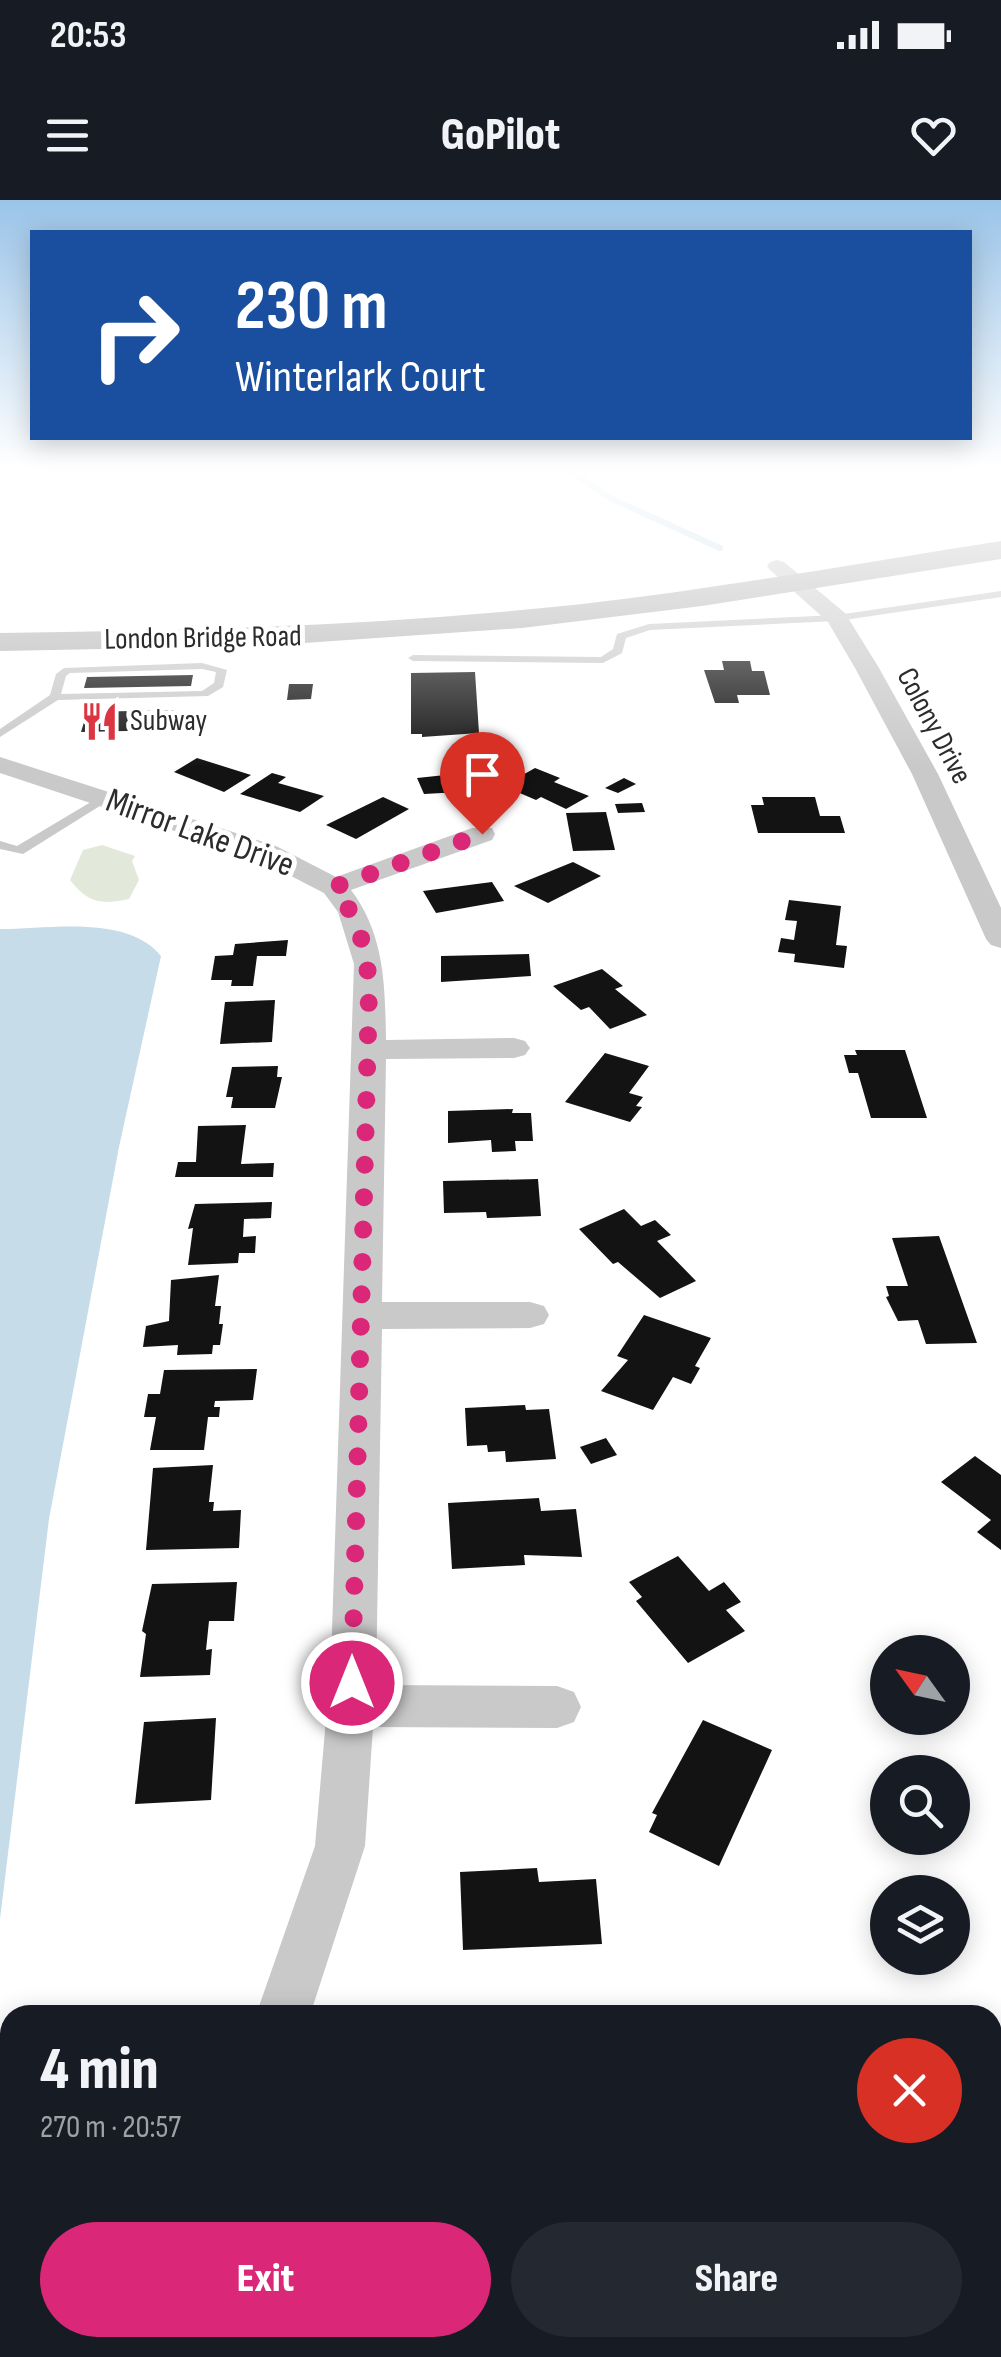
<!DOCTYPE html>
<meta charset="utf-8">
<style>
body{margin:0;font-family:"Sofia Sans Condensed",sans-serif;background:#242831;color:#f1f3f6;height:100vh;display:flex;flex-direction:column;font-size:38px;white-space:nowrap}
*{box-sizing:border-box;margin:0}
p{font-size:32px;color:#9ea1a6}
.icon{flex:none;width:55px;height:55px;fill:none;stroke:currentColor;stroke-width:2;stroke-linecap:round;stroke-linejoin:round}
.map{position:relative;flex:1;overflow:hidden}
.side{position:absolute;left:0px;top:1805px;width:1002px;height:352px;display:flex;flex-direction:column;background:#171b24;border-radius:30px 30px 0 0;box-shadow:0 5px 25px #0003}
.side>*{flex:none}
.guide{position:absolute;left:30px;top:30px;width:942px;height:210px;border-radius:0px;box-shadow:0 5px 25px #0003;background:#1a4fa0;color:#fff;overflow:hidden}
.needle{width:65px;rotate:303deg}
.controls{position:absolute;left:870px;top:1435px;display:grid;gap:20px}
.controls a{display:grid;place-items:center;width:100px;height:100px;border-radius:50%;background:#171b24;box-shadow:0 5px 25px #0003;font-size:50px}
.pin{position:absolute;display:grid;place-items:center;width:85px;height:85px;color:#fff;margin:-102px -42px;border-radius:50% 50% 50% 0;rotate:-45deg;box-shadow:0 0 10px #0007}
.pin .icon{rotate:45deg}
.me{position:absolute;width:110px;margin:-55px;rotate:0deg;stroke-linejoin:round;filter:drop-shadow(0 0 8px #0008)}
.turn{display:flex;align-items:center;gap:35px;height:210px;padding:0 40px;font-size:45px}
.turn .icon{width:130px;height:130px;stroke-width:2.5}
.turn b{display:block;font-size:70px;line-height:85px}
.round{display:grid;place-items:center;flex:none;width:105px;height:105px;border-radius:52px;background:#242831}
.overview{display:flex;align-items:center;justify-content:space-between;height:170px;padding:0 40px}
h1{font-size:60px;font-weight:800;line-height:75px}
.action{display:flex;gap:20px;margin-top:auto;padding:20px 40px}
.action a{flex:1;height:115px;border-radius:60px;background:#db2777;color:#fff;font-size:40px;font-weight:800;line-height:115px;text-align:center}
.action a+a{background:#242831;color:#f1f3f6}
.status{display:flex;justify-content:space-between;align-items:center;height:70px;padding:0 50px;background:#171b24;direction:ltr}
.status svg{height:28px;fill:currentColor}
header{display:flex;justify-content:space-between;align-items:center;height:130px;padding:0 40px;background:#171b24;font-size:45px;font-weight:800}
.map>svg:first-child{display:block}
.green{fill:#e2e9da}
.water{fill:#c6dce9}
.lines{fill:none;stroke-linecap:round;stroke-linejoin:round}
.stream{stroke:#c6dce9;stroke-width:6}
.building{fill:#131313}
.service{fill:#c9c9c9;fill-rule:evenodd}
.minor{fill:#c9c9c9;fill-rule:evenodd}
.secondary{fill:#b6b6b6;fill-rule:evenodd}
.route{stroke:#db2777;stroke-width:18;stroke-dasharray:0 32.4}
.labels{text-anchor:middle;dominant-baseline:central;stroke-width:10;stroke-linejoin:round;paint-order:stroke}
.far-street-label{font-size:30px;fill:#2c2c2c;stroke:#fff}
.far-poi-label{font-size:30px;fill:#2c2c2c;stroke:#fff;text-anchor:start}
.street-label{font-size:35px;fill:#2c2c2c;stroke:#fff}
</style>
<div class="status"><b>20:53</b><svg viewBox="0 0 49 12"><path d="M0 12V9h3v3zM5 12V6h3v6zM10 12V3h3v9zM15 12V0h3v12zM26 1h20v11H26zM47 4h2v5h-2z"/></svg></div>
<header><svg class="icon" aria-label="menu" viewBox="0 0 24 24"><path d="M4 6h16M4 12h16M4 18h16"/></svg>GoPilot<svg class="icon" aria-label="heart" viewBox="0 0 24 24"><path d="M12 20l-8-8c-3-5 5-10 8-4 3-6 11-1 8 4z"/></svg></header>
<div class="map">
<svg width="1001" height="2157" viewBox="0 0 1001 2157">
<rect width="100%" height="100%" fill="#fff"/>
<path class="green" d="M 102,645 L 135,656 L 132,661 L 139,680 L 129,699 C 101,705 88,703 70,680 L 83,650 Z"/>
<path class="water" d="M 0,729 C 48,729 128,714 161,756 L 119,947 L 49,1319 L 0,1719 Z"/>
<g class="lines">
<path class="stream" d="M 562,265 L 610,298 L 720,348"/>
</g>
<g class="building">
<path d="M 722,461 L 750,461 L 752,471 L 764,471 L 770,495 L 737,495 L 739,503 L 715,503 L 704,470 L 724,470 Z"/>
<path d="M 475,472 L 479,533 L 422,537 L 422,534 L 411,534 L 411,473 Z"/>
<path d="M 193,475 L 191,486 L 84,488 L 87,477 Z"/>
<path d="M 289,484 L 313,484 L 311,499 L 287,500 Z"/>
<path d="M 174,510 L 170,530 L 81,532 L 87,512 Z"/>
<path d="M 197,558 L 251,575 L 224,592 L 174,572 Z"/>
<path d="M 476,558 L 483,569 L 459,573 L 452,561 Z"/>
<path d="M 535,568 L 560,578 L 554,582 L 589,596 L 566,609 L 541,597 L 536,600 L 503,586 Z"/>
<path d="M 272,573 L 286,577 L 278,583 L 324,596 L 300,612 L 240,594 Z"/>
<path d="M 455,574 L 470,575 L 478,591 L 424,594 L 417,578 Z"/>
<path d="M 624,578 L 636,584 L 618,593 L 605,588 Z"/>
<path d="M 383,597 L 409,609 L 356,639 L 326,625 Z"/>
<path d="M 762,597 L 815,597 L 820,616 L 840,616 L 845,633 L 758,633 L 751,605 L 764,605 Z"/>
<path d="M 642,603 L 645,612 L 618,613 L 615,604 Z"/>
<path d="M 606,612 L 615,650 L 573,651 L 566,613 Z"/>
<path d="M 573,662 L 601,676 L 548,703 L 514,686 Z"/>
<path d="M 492,682 L 504,701 L 436,713 L 423,691 Z"/>
<path d="M 789,700 L 841,706 L 836,745 L 847,746 L 844,768 L 794,762 L 795,754 L 778,752 L 781,738 L 794,740 L 797,721 L 785,720 Z"/>
<path d="M 288,740 L 286,756 L 257,756 L 253,786 L 231,786 L 232,780 L 211,780 L 215,756 L 233,755 L 235,744 Z"/>
<path d="M 529,754 L 531,776 L 441,782 L 441,756 Z"/>
<path d="M 602,769 L 623,786 L 615,789 L 647,815 L 610,829 L 589,807 L 581,810 L 553,786 Z"/>
<path d="M 275,800 L 272,842 L 220,844 L 225,802 Z"/>
<path d="M 855,850 L 905,850 L 927,918 L 871,918 L 858,873 L 849,873 L 844,855 L 857,855 Z"/>
<path d="M 605,853 L 649,866 L 629,893 L 643,897 L 636,906 L 642,907 L 630,922 L 565,902 Z"/>
<path d="M 278,866 L 277,877 L 282,877 L 275,908 L 231,908 L 233,897 L 226,897 L 232,867 Z"/>
<path d="M 513,909 L 512,913 L 531,913 L 533,941 L 515,941 L 516,951 L 492,952 L 491,940 L 448,943 L 448,911 Z"/>
<path d="M 246,925 L 241,964 L 274,963 L 273,977 L 175,977 L 178,962 L 196,962 L 198,926 Z"/>
<path d="M 538,979 L 541,1016 L 487,1018 L 486,1012 L 444,1013 L 443,981 Z"/>
<path d="M 272,1002 L 271,1018 L 244,1019 L 243,1037 L 256,1036 L 255,1053 L 239,1053 L 238,1063 L 188,1065 L 193,1028 L 188,1029 L 195,1004 Z"/>
<path d="M 624,1009 L 641,1026 L 655,1020 L 671,1035 L 657,1041 L 696,1081 L 660,1098 L 618,1062 L 613,1064 L 579,1029 Z"/>
<path d="M 939,1036 L 977,1143 L 926,1144 L 918,1120 L 898,1121 L 886,1097 L 889,1096 L 886,1086 L 908,1086 L 892,1038 Z"/>
<path d="M 219,1075 L 215,1106 L 221,1106 L 219,1124 L 223,1124 L 220,1145 L 213,1145 L 212,1154 L 177,1155 L 178,1145 L 143,1147 L 146,1126 L 169,1121 L 171,1080 Z"/>
<path d="M 644,1115 L 711,1138 L 695,1166 L 700,1168 L 691,1184 L 673,1177 L 653,1210 L 601,1191 L 628,1160 L 617,1156 Z"/>
<path d="M 257,1169 L 253,1200 L 215,1201 L 214,1207 L 220,1207 L 219,1217 L 208,1217 L 204,1250 L 150,1250 L 156,1217 L 144,1217 L 148,1194 L 160,1194 L 164,1170 Z"/>
<path d="M 525,1205 L 526,1210 L 549,1209 L 556,1259 L 506,1262 L 505,1251 L 488,1252 L 487,1245 L 467,1246 L 465,1208 Z"/>
<path d="M 606,1238 L 617,1255 L 591,1264 L 580,1247 Z"/>
<path d="M 975,1256 L 1001,1275 L 1001,1350 L 977,1332 L 991,1320 L 941,1282 Z"/>
<path d="M 213,1265 L 209,1302 L 214,1302 L 213,1311 L 241,1310 L 239,1348 L 146,1350 L 153,1268 Z"/>
<path d="M 539,1298 L 541,1311 L 576,1309 L 582,1357 L 524,1355 L 525,1365 L 452,1369 L 448,1303 Z"/>
<path d="M 678,1356 L 709,1391 L 724,1382 L 741,1402 L 726,1410 L 745,1431 L 688,1463 L 636,1401 L 642,1397 L 629,1382 Z"/>
<path d="M 237,1382 L 234,1421 L 209,1421 L 206,1450 L 212,1449 L 210,1475 L 140,1477 L 146,1434 L 142,1431 L 152,1384 Z"/>
<path d="M 216,1518 L 211,1600 L 135,1604 L 144,1522 Z"/>
<path d="M 703,1520 L 772,1550 L 719,1666 L 649,1632 L 657,1615 L 652,1613 Z"/>
<path d="M 537,1668 L 539,1682 L 596,1679 L 602,1744 L 463,1750 L 460,1672 Z"/>
<path d="M 0,1832 L 5,1844 L 10,1840 L 10,2003 L 2,2008 Z"/>
<path d="M 319,2148 L 425,2148 L 421,2157 L 339,2157 Z"/>
<path d="M 488,2148 L 615,2148 L 637,2157 L 485,2157 Z"/>
</g>
<g class="lines">
<g class="service">
<path d="M 1001,391 L 1001,397 L 837,421 L 650,430 L 626,438 L 622,453 L 603,463 L 413,461 L 408,458 L 413,455 L 601,457 L 613,449 L 617,434 L 649,424 L 837,415 Z"/>
<path d="M 202,463 L 227,470 L 223,487 L 208,496 L 58,500 L 0,537 L 0,529 L 50,495 L 56,474 L 64,468 ZM 202,469 L 216,472 L 214,483 L 202,491 L 61,494 L 66,476 L 70,473 Z"/>
<path d="M 101,596 L 111,599 L 23,654 L 0,649 L 0,641 L 17,646 Z"/>
</g>
<g class="minor">
<path d="M 777,360 L 784,362 L 845,413 L 879,468 L 938,574 L 1001,708 L 1001,748 L 991,745 L 986,739 L 912,574 L 855,468 L 828,422 L 770,370 L 767,366 L 770,362 Z"/>
<path d="M 0,557 L 276,646 L 336,677 L 472,628 L 492,628 L 495,634 L 492,640 L 351,690 C 385,735 385,786 386,840 L 514,838 L 525,841 L 530,848 L 525,855 L 514,858 L 386,859 L 382,1102 L 530,1102 L 544,1106 L 549,1115 L 544,1124 L 530,1128 L 382,1129 L 376,1485 L 557,1486 L 574,1492 L 581,1507 L 574,1522 L 557,1528 L 373,1527 L 365,1646 L 310,1815 L 256,1815 L 315,1646 L 331,1461 L 354,764 L 338,712 L 324,693 L 256,658 L 0,573 Z"/>
<path d="M 102,2148 L 165,2148 L 162,2157 L 98,2157 Z"/>
</g>
<path class="secondary" d="M 1001,341 L 1001,359 L 702,406 L 522,428 L 261,446 L 0,451 L 0,433 C 194,431 389,425 582,404 C 722,388 861,363 1001,341 Z"/>
</g>
<linearGradient id="sky" x2="0" y2="1"><stop stop-color="#9ac4e8"/><stop offset="0.47" stop-color="#fff"/><stop offset="1" stop-color="#fff" stop-opacity="0"/></linearGradient>
<rect width="1001" height="567" fill="url(#sky)"/>
<g class="lines">
<path class="route" d="M 352,1483 L 369,792 C 368,752 359,719 334,687 L 482,634"/>
</g>
<defs>
<symbol id="restaurant-bare" viewBox="-9 -9 18 18"><path d="M-5-6h1v4h1v-4h1v4h1v-4h1v5L-1.5 .5V6h-2V.5L-5-1ZM5-6V6H3V1.5H1.5Q1.5-4 5-6Z" fill="#dd3442" stroke="#fff" stroke-width="2.5" paint-order="stroke"/></symbol>
</defs>
<g fill-rule="evenodd">
<use href="#restaurant-bare" x="72" y="494" width="55" height="55"/>
</g>
<g class="labels">
<g class="far-street-label">
<text transform="translate(203 438) rotate(-1)">London Bridge Road</text>
<text transform="translate(934 526) rotate(62)">Colony Drive</text>
</g>
<g class="far-poi-label">
<text x="130" y="521">Subway</text>
</g>
<g class="street-label">
<text transform="translate(200 633) rotate(20)">Mirror Lake Drive</text>
</g>
</g>
</svg>
<div class="controls">
<a><svg class="needle" viewBox="-14 -14 28 28"><path d="M0-13l5 13h-10z" fill="#e53935"/><path d="M0 13l5-13h-10z" fill="#9ea1a6"/></svg></a>
<a><svg class="icon" aria-label="search" viewBox="0 0 24 24"><circle cx="10" cy="10" r="6"/><path d="M15 15l6 6"/></svg></a>
<a><svg class="icon" aria-label="layers" viewBox="0 0 24 24"><path d="M12 4l9 5-9 5-9-5zM3 14l9 5 9-5"/></svg></a>
</div>
<div class="pin" style="left:482px;top:634px;background:#d93025"><svg class="icon" aria-label="arrive" viewBox="0 0 24 24"><path d="M6 21V4h12l-3 4 3 4H6"/></svg></div>
<svg class="me" style="left:352px;top:1483px" viewBox="-20 -20 40 40"><circle r="17" fill="#db2777" stroke="#fff" stroke-width="3"/><path d="M0-11L8 9 0 5-8 9z" fill="#fff"/></svg>
<div class="guide">
<div class="turn"><svg class="icon" aria-label="right" viewBox="0 0 24 24"><path d="M7 20v-9h11M14 6l5 5-5 5"/></svg><div><b>230 m</b>Winterlark Court</div></div>
</div>
<section class="side">
<div class="overview"><div><h1>4 min</h1><p>270 m · 20:57</p></div><a class="round" style="background:#d93025;color:#fff"><svg class="icon" aria-label="close" viewBox="0 0 24 24"><path d="M6 6l12 12M18 6L6 18"/></svg></a></div>
<div class="action"><a>Exit</a><a>Share</a></div>
</section>
</div>
